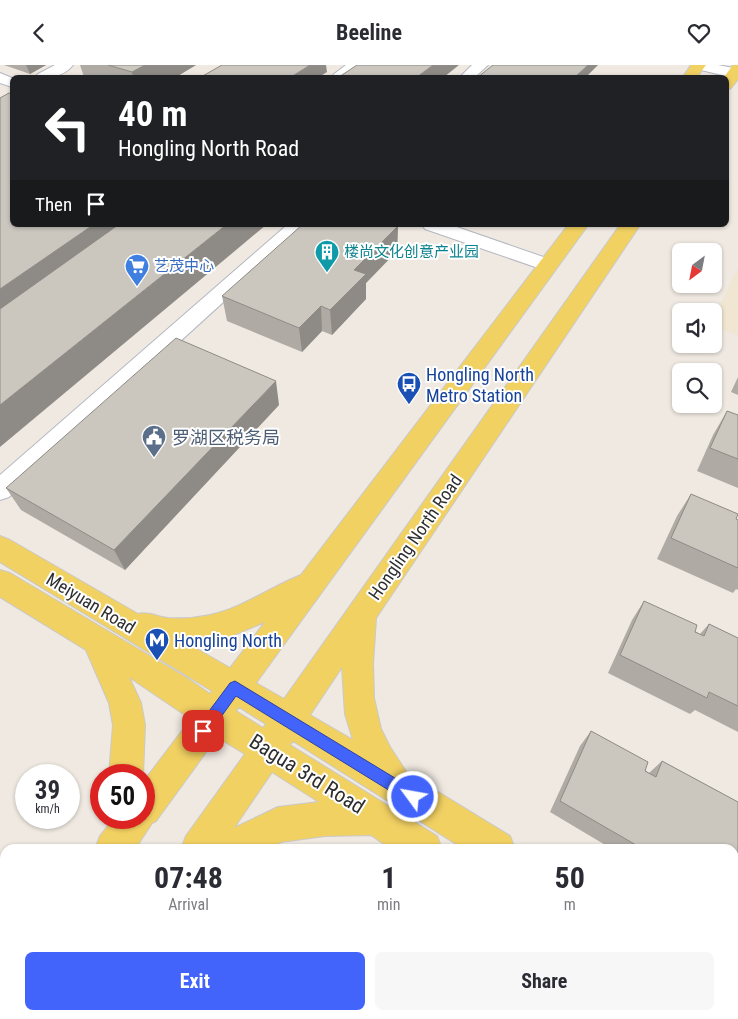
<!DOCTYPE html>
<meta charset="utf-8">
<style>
body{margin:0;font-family:"Roboto Condensed","Noto Sans SC",sans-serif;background:#f7f7f7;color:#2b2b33;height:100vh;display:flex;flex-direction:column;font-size:19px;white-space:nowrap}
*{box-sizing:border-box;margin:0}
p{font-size:16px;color:#7c7c81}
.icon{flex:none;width:28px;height:28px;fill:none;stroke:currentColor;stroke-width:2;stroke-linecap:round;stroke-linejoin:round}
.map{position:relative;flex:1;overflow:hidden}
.panel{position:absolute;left:0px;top:779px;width:739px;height:176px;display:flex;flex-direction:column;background:#fff;border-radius:15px 15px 0 0;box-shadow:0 1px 4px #0004}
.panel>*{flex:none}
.hud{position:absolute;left:10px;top:10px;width:719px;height:152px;border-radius:8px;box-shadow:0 1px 4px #0004;background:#202124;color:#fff;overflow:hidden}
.needle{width:32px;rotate:212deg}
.controls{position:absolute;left:672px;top:178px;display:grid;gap:10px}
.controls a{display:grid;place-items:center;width:50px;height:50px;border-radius:8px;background:#fff;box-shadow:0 1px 4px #0004;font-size:25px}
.speed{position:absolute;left:15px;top:699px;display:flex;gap:10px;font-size:25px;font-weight:700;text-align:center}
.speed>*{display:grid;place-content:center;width:65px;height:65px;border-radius:50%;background:#fff;box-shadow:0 1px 4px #0004;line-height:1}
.speed small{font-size:12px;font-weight:400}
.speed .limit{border:8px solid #d22;background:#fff;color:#111}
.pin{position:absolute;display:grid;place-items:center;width:42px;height:42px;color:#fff;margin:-21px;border-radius:10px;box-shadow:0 2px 8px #0006}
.me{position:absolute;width:55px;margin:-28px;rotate:302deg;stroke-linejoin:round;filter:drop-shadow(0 0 4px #0008)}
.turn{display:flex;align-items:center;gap:18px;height:105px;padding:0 25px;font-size:22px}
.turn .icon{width:65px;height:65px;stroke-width:2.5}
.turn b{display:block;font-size:35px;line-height:42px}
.then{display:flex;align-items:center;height:48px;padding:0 25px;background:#0003;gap:10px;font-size:19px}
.eta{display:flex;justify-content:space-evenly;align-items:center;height:85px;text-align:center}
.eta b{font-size:30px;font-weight:700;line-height:35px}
.primary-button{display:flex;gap:10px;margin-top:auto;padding:10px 25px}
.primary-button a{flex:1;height:58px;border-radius:8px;background:#4264fb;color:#fff;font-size:20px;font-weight:700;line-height:58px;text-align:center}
.primary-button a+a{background:#f7f7f7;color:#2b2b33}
header{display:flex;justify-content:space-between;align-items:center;height:65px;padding:0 25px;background:#fff;font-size:22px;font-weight:700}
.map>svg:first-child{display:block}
.industrial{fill:#e3e1e8}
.education{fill:#f0e6d1}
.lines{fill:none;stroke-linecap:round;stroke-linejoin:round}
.minor-casing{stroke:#b4b7c1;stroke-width:2}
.major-casing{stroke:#c9c9c9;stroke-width:2}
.minor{fill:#fff;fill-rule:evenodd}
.major{fill:#f2d163;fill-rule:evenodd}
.wall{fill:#afaba4}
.shaded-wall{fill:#8e8b86}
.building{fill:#cbc7bf;stroke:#8e8b86}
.route{fill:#4264fb;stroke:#2b41a3}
.labels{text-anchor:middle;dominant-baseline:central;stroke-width:4;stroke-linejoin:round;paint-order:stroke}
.far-culture-label{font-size:15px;fill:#0d838f;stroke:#fff;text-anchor:start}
.far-shop-label{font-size:15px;fill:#366cbe;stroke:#fff;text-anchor:start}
.transit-label{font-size:18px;fill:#164399;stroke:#fff;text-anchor:start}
.service-label{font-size:18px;fill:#4e5e75;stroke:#fff;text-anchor:start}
.street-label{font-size:18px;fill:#2e2e2e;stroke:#fff}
.near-street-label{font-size:21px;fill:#2e2e2e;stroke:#fff}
</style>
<header><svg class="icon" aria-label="back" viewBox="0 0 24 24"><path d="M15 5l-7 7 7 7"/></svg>Beeline<svg class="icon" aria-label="heart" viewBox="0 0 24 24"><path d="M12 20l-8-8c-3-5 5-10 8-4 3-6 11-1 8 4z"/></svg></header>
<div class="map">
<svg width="738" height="954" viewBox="0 0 738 954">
<rect width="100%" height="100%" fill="#efe9e1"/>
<path class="industrial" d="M 330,950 L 540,950 L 546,954 L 328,954 Z"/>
<path class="education" d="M 738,203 L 738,270 L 714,262 L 714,253 Z"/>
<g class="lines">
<defs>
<g id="minor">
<path d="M 55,0 L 73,0 C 65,11 48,14 35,12 L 38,9 Z"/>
<path d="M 346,0 L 363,0 L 348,12 L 332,12 L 334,9 Z"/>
<path d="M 472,0 L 488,0 L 475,12 L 460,12 Z"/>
<path d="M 691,0 L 718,0 L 738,4 L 738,14 L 693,3 Z"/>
<path d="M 0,8 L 12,13 L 12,22 L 0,18 Z"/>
<path d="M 287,160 L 308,160 L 9,432 L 0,435 L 0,410 Z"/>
<path d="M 422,160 L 451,160 L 555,196 L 558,200 L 555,204 L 548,206 L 541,204 L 425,164 Z"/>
</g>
<g id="major">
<path d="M 691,0 L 706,0 L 697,12 L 683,12 Z"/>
<path d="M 733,0 L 738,0 L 738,14 L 731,23 L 726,25 L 726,12 L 724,12 Z"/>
<path d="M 568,160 L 588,160 L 256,618 L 284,634 L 620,160 L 640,160 L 376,553 L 373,599 L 374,633 L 381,664 L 390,682 L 407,708 L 510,771 L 515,784 L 464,784 L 293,676 L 290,680 L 437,771 L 442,784 L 391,784 L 371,770 L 325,771 L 281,777 L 267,784 L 181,784 L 186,771 L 245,689 L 217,672 L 156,756 L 152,758 L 135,784 L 95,784 L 100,771 L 115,752 L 144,752 L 144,716 L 191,654 L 129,612 L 141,638 L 145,660 L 143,710 L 109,710 L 113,660 L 109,638 L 86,585 L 0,532 L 0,505 L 10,508 L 187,613 L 210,629 L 212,626 L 0,497 L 0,471 L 10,475 L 138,549 C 147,546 158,552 168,553 C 182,554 196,553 210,550 C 243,543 270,522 301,510 ZM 265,557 L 230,603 L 190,580 L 229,572 ZM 342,602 L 345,649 L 353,675 L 310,650 ZM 239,642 L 266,659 L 263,663 L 236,646 ZM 272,707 L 319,737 L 278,742 L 234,763 Z"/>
<path d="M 5,908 L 5,950 L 12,950 L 0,954 L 0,910 Z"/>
<path d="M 734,910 L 738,912 L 738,952 L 734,950 Z"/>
<path d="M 20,950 L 103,950 L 101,954 L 22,954 Z"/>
<path d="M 671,950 L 716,950 L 718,954 L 673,954 Z"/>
</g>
</defs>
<use href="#minor" class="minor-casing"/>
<use href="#major" class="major-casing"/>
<use href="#minor" class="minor"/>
<use href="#major" class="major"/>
</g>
<g class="wall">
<path d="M 4,0 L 46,0 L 30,9 Z"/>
<path d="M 80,0 L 196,0 L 176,12 L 84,12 Z"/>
<path d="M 398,161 L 397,186 L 366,218 L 366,234 L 332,270 L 322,266 L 302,287 L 227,256 L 222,231 Z"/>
<path d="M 738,312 L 738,330 L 731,327 Z"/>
<path d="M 279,340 L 125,505 L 21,445 L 6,423 Z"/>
<path d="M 727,346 L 738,350 L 738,423 L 697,406 L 713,370 Z"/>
<path d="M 691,429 L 738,455 L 738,525 L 736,524 L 733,528 L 657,494 L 677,451 Z"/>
<path d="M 644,536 L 700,569 L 709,559 L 738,573 L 738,667 L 695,645 L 690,649 L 608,608 L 632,555 Z"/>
<path d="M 591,666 L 649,708 L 662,696 L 738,737 L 738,847 L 734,845 L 734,784 L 612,784 L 550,747 L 580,681 Z"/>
</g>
<g class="shaded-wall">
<path d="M 26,0 L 46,0 L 30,9 Z"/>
<path d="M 145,0 L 196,0 L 176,12 L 133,12 L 132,7 Z"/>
<path d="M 310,0 L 326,0 L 327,7 L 319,12 L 291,12 Z"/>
<path d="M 433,0 L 459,0 L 444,12 L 417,12 Z"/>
<path d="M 588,0 L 598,0 L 586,12 L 575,12 Z"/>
<path d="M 93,160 L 143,160 L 0,263 L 0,224 Z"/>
<path d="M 226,160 L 266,160 L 0,382 L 0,340 Z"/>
<path d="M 398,161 L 397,186 L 366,218 L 366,234 L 332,270 L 330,245 L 354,205 Z"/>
<path d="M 321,241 L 322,266 L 302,287 L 299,263 Z"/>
<path d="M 276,316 L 279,340 L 125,505 L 114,485 Z"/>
</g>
<g class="building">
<path d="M 108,0 L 145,0 L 132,7 Z"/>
<path d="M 222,0 L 310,0 L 291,12 L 201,12 Z"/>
<path d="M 357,0 L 433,0 L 417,12 L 339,12 Z"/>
<path d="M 493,0 L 588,0 L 575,12 L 478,12 Z"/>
<path d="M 9,28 L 12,29 L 12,160 L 93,160 L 0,224 L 0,33 Z"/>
<path d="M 118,160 L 226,160 L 0,340 L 0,244 Z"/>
<path d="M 302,160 L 395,160 L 398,161 L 354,205 L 366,209 L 330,245 L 321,241 L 299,263 L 222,231 Z"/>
<path d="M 176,273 L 276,316 L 114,485 L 6,423 Z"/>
<path d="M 727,346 L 738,350 L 738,394 L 710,383 Z"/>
<path d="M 691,429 L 738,449 L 736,454 L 738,455 L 738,503 L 671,473 Z"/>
<path d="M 644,536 L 697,560 L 695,567 L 704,571 L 709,559 L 738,573 L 738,641 L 709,627 L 707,633 L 620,590 Z"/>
<path d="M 591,666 L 648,697 L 645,706 L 656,712 L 662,696 L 738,737 L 738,828 L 734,825 L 734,784 L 662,784 L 659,782 L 658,784 L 643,784 L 560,736 Z"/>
<path d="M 376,950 L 513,950 L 520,954 L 374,954 Z"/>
</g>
<path class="route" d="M 235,616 L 418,727 L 420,732 L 418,737 L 413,739 L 408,737 L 236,631 L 208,670 L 203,672 L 198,670 L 196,666 L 198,661 L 230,618 Z"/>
<defs>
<symbol id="building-pin" viewBox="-11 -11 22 30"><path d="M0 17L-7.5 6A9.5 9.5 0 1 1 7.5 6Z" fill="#0f9aa8" stroke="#fff"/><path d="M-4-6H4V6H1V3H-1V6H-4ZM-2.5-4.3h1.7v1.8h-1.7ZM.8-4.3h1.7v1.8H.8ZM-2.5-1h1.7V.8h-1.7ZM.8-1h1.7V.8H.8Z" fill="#fff"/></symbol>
<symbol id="supermarket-pin" viewBox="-11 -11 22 30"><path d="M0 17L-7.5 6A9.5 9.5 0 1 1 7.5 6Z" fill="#3f7fe0" stroke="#fff"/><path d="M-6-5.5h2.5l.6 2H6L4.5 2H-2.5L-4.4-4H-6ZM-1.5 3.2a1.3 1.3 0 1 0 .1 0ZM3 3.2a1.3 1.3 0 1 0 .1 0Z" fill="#fff"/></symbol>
<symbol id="bus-pin" viewBox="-11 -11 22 30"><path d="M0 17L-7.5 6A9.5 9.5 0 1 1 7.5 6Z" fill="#1a4fb4" stroke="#fff"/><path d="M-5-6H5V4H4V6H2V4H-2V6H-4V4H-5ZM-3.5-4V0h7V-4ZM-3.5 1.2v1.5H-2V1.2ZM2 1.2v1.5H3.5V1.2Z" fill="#fff"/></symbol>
<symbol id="civic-pin" viewBox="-11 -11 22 30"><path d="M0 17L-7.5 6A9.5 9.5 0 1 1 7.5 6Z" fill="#5c6f8a" stroke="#fff"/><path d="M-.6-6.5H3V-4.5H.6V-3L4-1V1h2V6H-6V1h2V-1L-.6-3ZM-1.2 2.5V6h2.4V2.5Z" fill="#fff"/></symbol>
<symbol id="metro-pin" viewBox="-11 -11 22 30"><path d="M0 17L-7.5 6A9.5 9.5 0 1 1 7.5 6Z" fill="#1a4fb4" stroke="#fff"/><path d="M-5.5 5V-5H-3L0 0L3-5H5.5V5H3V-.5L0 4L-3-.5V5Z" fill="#fff"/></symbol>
</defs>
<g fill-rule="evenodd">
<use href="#building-pin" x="313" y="173" width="28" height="38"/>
<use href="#supermarket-pin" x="123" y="187" width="28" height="38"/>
<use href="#bus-pin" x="395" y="305" width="28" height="38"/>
<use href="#civic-pin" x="140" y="358" width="28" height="38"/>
<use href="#metro-pin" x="143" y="561" width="28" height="38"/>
</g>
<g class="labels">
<g class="far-culture-label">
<text x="344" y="187">楼尚文化创意产业园</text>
</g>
<g class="far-shop-label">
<text x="154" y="201">艺茂中心</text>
</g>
<g class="transit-label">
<text x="426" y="309">Hongling North<tspan x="426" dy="21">Metro Station</tspan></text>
<text x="174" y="575">Hongling North</text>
</g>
<g class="service-label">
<text x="172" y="372">罗湖区税务局</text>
</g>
<g class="street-label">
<text transform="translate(415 472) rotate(-55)">Hongling North Road</text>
<text transform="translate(91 538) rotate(31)">Meiyuan Road</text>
</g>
<g class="near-street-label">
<text transform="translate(307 709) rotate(32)">Bagua 3rd Road</text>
</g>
</g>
</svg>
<div class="controls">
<a><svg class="needle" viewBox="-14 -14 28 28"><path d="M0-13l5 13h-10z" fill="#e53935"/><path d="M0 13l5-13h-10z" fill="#7c7c81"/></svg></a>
<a><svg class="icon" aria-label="sound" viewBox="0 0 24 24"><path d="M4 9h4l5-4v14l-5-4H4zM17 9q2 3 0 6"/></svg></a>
<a><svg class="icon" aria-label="search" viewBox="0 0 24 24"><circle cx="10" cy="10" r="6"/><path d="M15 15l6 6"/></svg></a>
</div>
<div class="speed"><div>39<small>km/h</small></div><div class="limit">50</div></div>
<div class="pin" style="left:203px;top:666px;background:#d93025"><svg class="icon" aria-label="arrive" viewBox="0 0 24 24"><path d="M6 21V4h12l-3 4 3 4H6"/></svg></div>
<svg class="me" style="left:413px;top:732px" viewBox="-20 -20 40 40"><circle r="17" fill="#4264fb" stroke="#fff" stroke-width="3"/><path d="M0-11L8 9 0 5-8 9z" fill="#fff"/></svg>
<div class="hud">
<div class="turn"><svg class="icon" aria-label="left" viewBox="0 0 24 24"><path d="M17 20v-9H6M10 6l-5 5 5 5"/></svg><div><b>40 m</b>Hongling North Road</div></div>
<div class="then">Then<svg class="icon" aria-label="arrive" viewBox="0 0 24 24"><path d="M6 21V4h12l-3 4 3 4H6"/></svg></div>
</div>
<section class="panel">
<div class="eta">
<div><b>07:48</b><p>Arrival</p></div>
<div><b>1</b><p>min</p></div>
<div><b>50</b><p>m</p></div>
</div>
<div class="primary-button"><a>Exit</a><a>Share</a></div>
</section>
</div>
